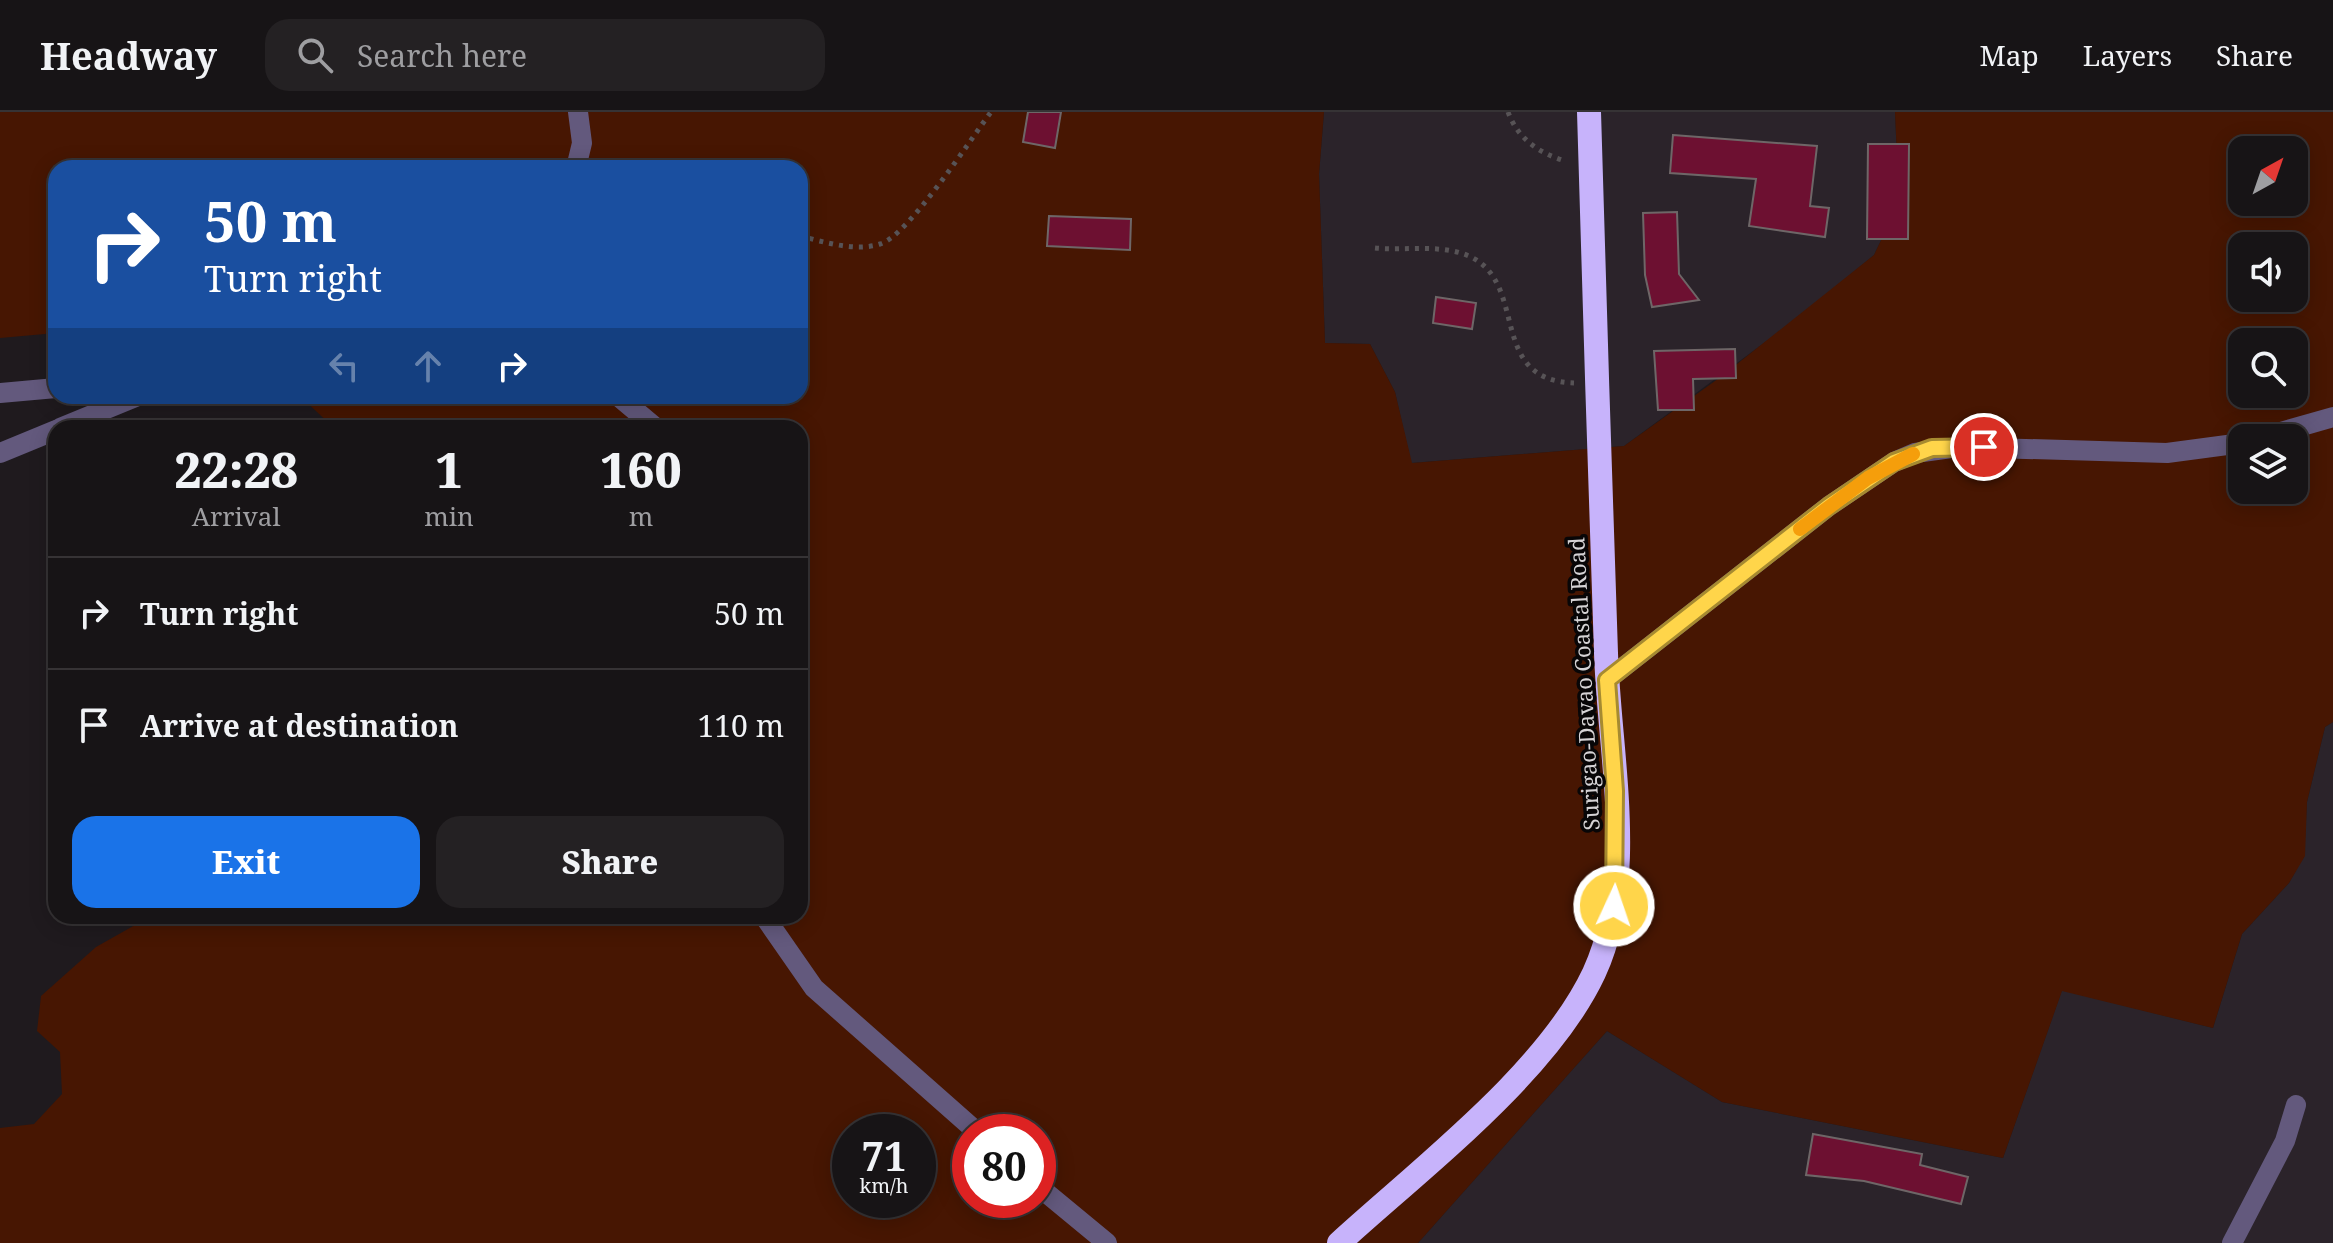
<!DOCTYPE html>
<style>
body{margin:0;font-family:"Noto Serif",serif;background:#242123;color:#f1f3f6;height:100vh;display:flex;flex-direction:column;font-size:30px;white-space:nowrap}
*{box-sizing:border-box;margin:0}
p{font-size:26px;color:#9e9ea1}
.icon{flex:none;width:44px;height:44px;fill:none;stroke:currentColor;stroke-width:2;stroke-linecap:round;stroke-linejoin:round}
.map{position:relative;flex:1;overflow:hidden}
.drawer{position:absolute;left:48px;top:308px;width:760px;height:504px;display:flex;flex-direction:column;background:#171416;border-radius:24px;box-shadow:0 4px 20px #0003,0 0 0 2px #363335}
.drawer>*{flex:none}
.guide{position:absolute;left:48px;top:48px;width:760px;height:244px;border-radius:24px;box-shadow:0 4px 20px #0003,0 0 0 2px #363335;background:#1a4fa0;color:#fff;overflow:hidden}
.needle{width:52px;rotate:40deg}
.buttons{position:absolute;left:2228px;top:24px;display:grid;gap:16px}
.buttons a{display:grid;place-items:center;width:80px;height:80px;border-radius:16px;background:#171416;box-shadow:0 4px 20px #0003,0 0 0 2px #363335;font-size:40px}
.speed{position:absolute;left:832px;top:1002px;display:flex;gap:16px;font-size:40px;font-weight:700;text-align:center}
.speed>*{display:grid;place-content:center;width:104px;height:104px;border-radius:50%;background:#171416;box-shadow:0 4px 20px #0003,0 0 0 2px #363335;line-height:1}
.speed small{font-size:20px;font-weight:400}
.speed .limit{border:12px solid #d22;background:#fff;color:#111}
.pin{position:absolute;display:grid;place-items:center;width:68px;height:68px;color:#fff;margin:-34px;border:4px solid #fff;border-radius:50%;box-shadow:0 2px 8px #0007}
.me{position:absolute;width:88px;margin:-44px;rotate:3deg;stroke-linejoin:round;filter:drop-shadow(0 0 6px #0008)}
.turn{display:flex;align-items:center;gap:28px;height:168px;padding:0 24px;font-size:36px}
.turn .icon{width:104px;height:104px;stroke-width:2.5}
.turn b{display:block;font-size:56px;line-height:68px}
.lanes{display:flex;align-items:center;height:76px;padding:0 24px;background:#0003;justify-content:center;gap:40px;direction:ltr}
.lanes .off{opacity:.35}
.eta{display:flex;justify-content:space-evenly;align-items:center;height:136px;text-align:center}
.eta b{font-size:48px;font-weight:800;line-height:56px}
.action{display:flex;gap:16px;margin-top:auto;padding:16px 24px}
.action a{flex:1;height:92px;border-radius:24px;background:#1a73e8;color:#fff;font-size:32px;font-weight:800;line-height:92px;text-align:center}
.action a+a{background:#242123;color:#f1f3f6}
ul{padding:0;list-style:none}
li{display:flex;align-items:center;gap:24px;height:112px;padding:0 24px;border-top:2px solid #363335}
li div{flex:1}
li b{display:block;font-size:30px}
li em{font-style:normal}
header{display:flex;align-items:center;gap:48px;box-sizing:border-box;height:112px;padding:0 40px;background:#171416;border-bottom:2px solid #363335}
header strong{font-size:38px}
nav{display:flex;gap:44px;margin-inline-start:auto;font-size:28px}
.search{width:560px;height:72px;background:#242123;display:flex;align-items:center;gap:20px;box-sizing:border-box;padding:0 28px;border-radius:24px;color:#9e9ea1;font-size:30px}
.map>svg:first-child{display:block}
.built{fill:#2b232a}
.green{fill:#471602;fill-rule:evenodd}
.building{fill:#6d1031;stroke:#6e6667;stroke-width:2}
.lines{fill:none;stroke-linecap:round;stroke-linejoin:round}
.path{stroke:#575356;stroke-width:5;stroke-dasharray:4 6;stroke-linecap:butt}
.minor{stroke:#63597d;stroke-width:20}
.highway{stroke:#c7b3fb;stroke-width:24}
.route-casing{stroke:#a68a30;stroke-width:20}
.route{stroke:#ffd54a;stroke-width:14}
.slow{stroke:#f59e0b;stroke-width:14}
.labels{text-anchor:middle;dominant-baseline:central;stroke-width:7;stroke-linejoin:round;paint-order:stroke}
.street-label{font-size:22px;fill:#d6d3d5;stroke:#080607}
</style>
<header>
<strong>Headway</strong>
<div class="search"><svg class="icon" aria-label="search" viewBox="0 0 24 24"><circle cx="10" cy="10" r="6"/><path d="M15 15l6 6"/></svg>Search here</div>
<nav><a>Map</a><a>Layers</a><a>Share</a></nav>
</header>
<div class="map">
<svg width="2333" height="1131" viewBox="0 0 2333 1131">
<rect width="100%" height="100%" fill="#1f1a1e"/>
<g class="built">
<path d="M 1324,0 L 1895,0 L 1899,91 L 1874,143 L 1802,203 L 1624,334 L 1411,351 L 1395,280 L 1370,232 L 1325,231 L 1319,62 Z"/>
<path d="M 2333,610 L 2333,1131 L 1418,1131 L 1607,919 L 1722,990 L 2003,1046 L 2062,878 L 2213,916 L 2242,822 L 2289,771 L 2304,744 L 2307,690 L 2325,615 Z"/>
</g>
<path class="green" d="M 0,0 L 1324,0 L 1319,62 L 1325,231 L 1370,232 L 1395,280 L 1412,351 L 1624,334 L 1722,264 L 1874,143 L 1899,91 L 1895,0 L 2333,0 L 2333,610 L 2325,615 L 2307,690 L 2305,744 L 2289,771 L 2242,822 L 2213,916 L 2062,879 L 2003,1046 L 1722,990 L 1607,919 L 1418,1131 L 0,1131 L 0,1016 L 34,1012 L 62,982 L 60,940 L 37,919 L 41,884 L 96,835 L 151,804 L 800,804 L 800,316 L 334,316 L 300,284 L 800,284 L 800,56 L 56,56 L 56,221 L 0,226 ZM 2242,38 L 2294,38 L 2294,90 L 2242,90 ZM 2242,134 L 2294,134 L 2294,186 L 2242,186 ZM 2242,230 L 2294,230 L 2294,282 L 2242,282 ZM 2242,326 L 2294,326 L 2294,378 L 2242,378 ZM 850,1020 L 918,1020 L 918,1088 L 850,1088 ZM 970,1020 L 1038,1020 L 1038,1088 L 970,1088 Z"/>
<g class="building">
<path d="M 1028,0 L 1061,0 L 1055,36 L 1023,30 Z"/>
<path d="M 1673,23 L 1817,34 L 1810,94 L 1829,96 L 1825,125 L 1749,114 L 1756,67 L 1670,61 Z"/>
<path d="M 1868,32 L 1909,32 L 1908,127 L 1867,127 Z"/>
<path d="M 1677,100 L 1679,162 L 1699,188 L 1652,195 L 1645,163 L 1643,101 Z"/>
<path d="M 1049,104 L 1131,107 L 1130,138 L 1047,134 Z"/>
<path d="M 1436,185 L 1476,191 L 1472,217 L 1433,211 Z"/>
<path d="M 1735,237 L 1736,266 L 1693,267 L 1694,298 L 1658,298 L 1654,239 Z"/>
<path d="M 1813,1022 L 1922,1042 L 1920,1053 L 1968,1065 L 1961,1092 L 1864,1069 L 1806,1063 Z"/>
</g>
<g class="lines">
<g class="path">
<path d="M 1508,0 C 1518,27 1539,41 1565,49"/>
<path d="M 800,124 C 824,130 855,140 880,132 C 908,124 970,28 991,0"/>
<path d="M 1375,136 C 1405,139 1445,131 1473,146 C 1528,176 1488,268 1574,271"/>
</g>
<g class="minor">
<path d="M 576,56 L 582,31 L 578,0"/>
<path d="M 0,281 L 56,276"/>
<path d="M 618,284 L 656,316"/>
<path d="M 60,316 L 138,284"/>
<path d="M 2260,326 L 2333,305"/>
<path d="M 0,341 L 56,318"/>
<path d="M 1607,568 L 1829,394 L 1894,350 L 1915,341 L 1959,335 L 2167,341 L 2242,331"/>
<path d="M 764,804 L 814,876 L 977,1020"/>
<path d="M 1038,1074 L 1107,1131"/>
<path d="M 2232,1131 L 2285,1029 L 2296,993"/>
</g>
<path class="highway" d="M 1339,1131 C 1421,1056 1547,961 1594,861 C 1638,767 1609,641 1606,541 C 1600,361 1594,180 1589,0"/>
</g>
<g class="lines">
<defs>
<path id="route" d="M 1614,794 L 1615,679 L 1607,568 L 1829,394 L 1894,350 L 1932,336 L 1984,335"/>
</defs>
<use href="#route" class="route-casing"/>
<use href="#route" class="route"/>
<path class="slow" d="M 1800,417 L 1868,366 L 1913,342"/>
</g>
<g class="labels">
<g class="street-label">
<text transform="translate(1583 572) rotate(-93)">Surigao-Davao Coastal Road</text>
</g>
</g>
</svg>
<div class="buttons">
<a><svg class="needle" viewBox="-14 -14 28 28"><path d="M0-13l5 13h-10z" fill="#e53935"/><path d="M0 13l5-13h-10z" fill="#9e9ea1"/></svg></a>
<a><svg class="icon" aria-label="sound" viewBox="0 0 24 24"><path d="M4 9h4l5-4v14l-5-4H4zM17 9q2 3 0 6"/></svg></a>
<a><svg class="icon" aria-label="search" viewBox="0 0 24 24"><circle cx="10" cy="10" r="6"/><path d="M15 15l6 6"/></svg></a>
<a><svg class="icon" aria-label="layers" viewBox="0 0 24 24"><path d="M12 4l9 5-9 5-9-5zM3 14l9 5 9-5"/></svg></a>
</div>
<div class="speed"><div>71<small>km/h</small></div><div class="limit">80</div></div>
<div class="pin" style="left:1984px;top:335px;background:#d93025"><svg class="icon" aria-label="arrive" viewBox="0 0 24 24"><path d="M6 21V4h12l-3 4 3 4H6"/></svg></div>
<svg class="me" style="left:1614px;top:794px" viewBox="-20 -20 40 40"><circle r="17" fill="#ffd54a" stroke="#fff" stroke-width="3"/><path d="M0-11L8 9 0 5-8 9z" fill="#fff"/></svg>
<div class="guide">
<div class="turn"><svg class="icon" aria-label="right" viewBox="0 0 24 24"><path d="M7 20v-9h11M14 6l5 5-5 5"/></svg><div><b>50 m</b>Turn right</div></div>
<div class="lanes"><svg class="icon off" aria-label="left" viewBox="0 0 24 24"><path d="M17 20v-9H6M10 6l-5 5 5 5"/></svg><svg class="icon off" aria-label="ahead" viewBox="0 0 24 24"><path d="M12 20V5M6 11l6-6 6 6"/></svg><svg class="icon" aria-label="right" viewBox="0 0 24 24"><path d="M7 20v-9h11M14 6l5 5-5 5"/></svg></div>
</div>
<section class="drawer">
<div class="eta">
<div><b>22:28</b><p>Arrival</p></div>
<div><b>1</b><p>min</p></div>
<div><b>160</b><p>m</p></div>
</div>
<ul>
<li><svg class="icon" aria-label="right" viewBox="0 0 24 24"><path d="M7 20v-9h11M14 6l5 5-5 5"/></svg><div><b>Turn right</b></div><em>50 m</em></li>
<li><svg class="icon" aria-label="arrive" viewBox="0 0 24 24"><path d="M6 21V4h12l-3 4 3 4H6"/></svg><div><b>Arrive at destination</b></div><em>110 m</em></li>
</ul>
<div class="action"><a>Exit</a><a>Share</a></div>
</section>
</div>
